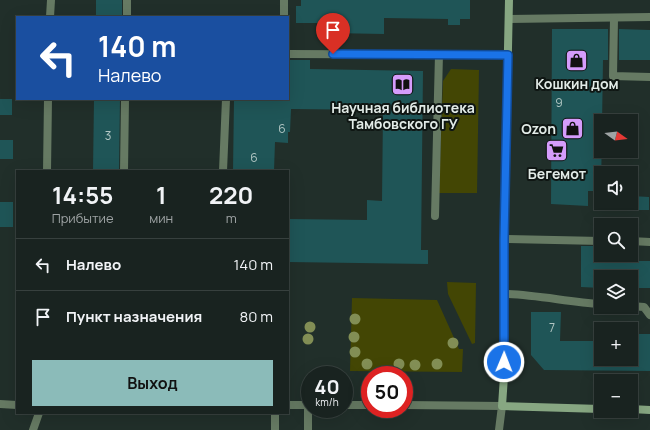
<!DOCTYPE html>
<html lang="ru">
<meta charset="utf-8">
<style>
body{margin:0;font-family:Manrope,sans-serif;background:#222b29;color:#f1f3f6;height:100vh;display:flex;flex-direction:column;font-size:15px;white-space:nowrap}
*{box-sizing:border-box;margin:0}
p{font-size:13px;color:#9fa4a5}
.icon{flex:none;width:22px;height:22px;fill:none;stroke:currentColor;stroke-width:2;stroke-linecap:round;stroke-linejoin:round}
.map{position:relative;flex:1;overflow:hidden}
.side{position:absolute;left:16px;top:170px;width:273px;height:244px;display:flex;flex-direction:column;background:#192320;border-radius:0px;box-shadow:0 4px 16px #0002,0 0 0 1px #37403e}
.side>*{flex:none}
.banner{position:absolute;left:16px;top:16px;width:273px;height:84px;border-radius:0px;box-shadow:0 4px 16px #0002,0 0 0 1px #37403e;background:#1a4fa0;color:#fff;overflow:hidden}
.needle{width:26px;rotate:104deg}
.tools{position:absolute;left:594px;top:114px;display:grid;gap:8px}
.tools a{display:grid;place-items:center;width:44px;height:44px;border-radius:0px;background:#192320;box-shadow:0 4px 16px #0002,0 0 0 1px #37403e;font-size:20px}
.speed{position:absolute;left:301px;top:366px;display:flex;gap:8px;font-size:20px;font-weight:700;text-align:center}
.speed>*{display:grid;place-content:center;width:52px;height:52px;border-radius:50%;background:#192320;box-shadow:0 4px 16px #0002,0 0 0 1px #37403e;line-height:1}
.speed small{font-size:10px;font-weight:400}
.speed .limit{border:6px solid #d22;background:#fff;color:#111}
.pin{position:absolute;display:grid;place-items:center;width:34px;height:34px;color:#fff;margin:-41px -17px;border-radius:50% 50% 50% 0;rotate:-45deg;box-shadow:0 0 4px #0007}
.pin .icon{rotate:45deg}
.me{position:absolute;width:44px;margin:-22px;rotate:1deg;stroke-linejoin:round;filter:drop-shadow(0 0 3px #0008)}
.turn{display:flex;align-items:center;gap:14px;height:84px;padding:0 16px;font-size:18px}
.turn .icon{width:52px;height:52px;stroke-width:2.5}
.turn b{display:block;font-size:28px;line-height:34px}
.eta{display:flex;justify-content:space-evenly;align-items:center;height:68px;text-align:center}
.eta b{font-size:24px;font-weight:700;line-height:28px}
.button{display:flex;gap:8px;margin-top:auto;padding:8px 16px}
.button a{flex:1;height:46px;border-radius:0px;background:#8bbbb9;color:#111;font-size:16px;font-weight:700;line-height:46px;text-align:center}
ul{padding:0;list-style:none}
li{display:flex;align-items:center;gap:12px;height:52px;padding:0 16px;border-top:1px solid #37403e}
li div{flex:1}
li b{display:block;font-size:15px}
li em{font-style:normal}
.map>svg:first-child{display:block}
.green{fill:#434604}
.building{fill:#1f5557}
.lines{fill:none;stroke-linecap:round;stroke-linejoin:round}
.service{stroke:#667a63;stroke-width:8}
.minor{stroke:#667a63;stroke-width:8}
.tertiary{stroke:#667a63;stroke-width:8}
.secondary{stroke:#87a782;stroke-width:8}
.tree{fill:#828e55}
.route-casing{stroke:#114b97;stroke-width:10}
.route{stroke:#1a73e8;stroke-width:7}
.labels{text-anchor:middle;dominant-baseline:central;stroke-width:4;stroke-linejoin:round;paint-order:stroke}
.number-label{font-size:12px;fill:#b1c6c3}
.poi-label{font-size:14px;font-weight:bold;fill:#e2ebe7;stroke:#0f1613}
</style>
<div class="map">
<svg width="650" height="430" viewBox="0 0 650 430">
<rect width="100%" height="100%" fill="#212f2a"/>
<g class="green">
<path d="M 451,69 L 479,70 L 477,193 L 439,193 L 443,81 Z"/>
<path d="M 447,282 L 476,283 L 475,343 L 472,344 L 448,294 Z"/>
<path d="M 352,298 L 437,300 L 459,349 L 463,349 L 462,372 L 350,371 Z"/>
</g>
<g class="building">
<rect x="96" y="0" width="26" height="17"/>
<path d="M 301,0 L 470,0 L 470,19 L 460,19 L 460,25 L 448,25 L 448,19 L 384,18 L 384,34 L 331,33 L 331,23 L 296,23 L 296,6 L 301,6 Z"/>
<path d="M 552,29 L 608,29 L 608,60 L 603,60 L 601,191 L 588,191 L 588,206 L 551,204 Z"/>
<path d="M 619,29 L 650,30 L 650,60 L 619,60 Z"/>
<path d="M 288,60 L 310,60 L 310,69 L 423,71 L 421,250 L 428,250 L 428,264 L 288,262 L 288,219 L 367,220 L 367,200 L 382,201 L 383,110 L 291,109 L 290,132 L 288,132 L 288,143 L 275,142 L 274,171 L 233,171 L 234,99 L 288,99 Z"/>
<rect x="0" y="99" width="12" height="16"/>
<path d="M 94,99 L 120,99 L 119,171 L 93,171 Z"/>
<rect x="0" y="140" width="13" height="19"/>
<path d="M 632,196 L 649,197 L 649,210 L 632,210 Z"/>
<rect x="0" y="202" width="13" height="25"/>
<path d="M 581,246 L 601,246 L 601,255 L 606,255 L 606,261 L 650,261 L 650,288 L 631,288 L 631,277 L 601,277 L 601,288 L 581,287 Z"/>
<path d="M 531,312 L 561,312 L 560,341 L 601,341 L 601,359 L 631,359 L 631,334 L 650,334 L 650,371 L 544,370 L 531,355 Z"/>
</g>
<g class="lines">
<g class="service">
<path d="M 284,0 L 284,17"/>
<path d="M 127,17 L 127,0"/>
<path d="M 509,19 L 650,17"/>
<path d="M 614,19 L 613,76 L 650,77"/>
<path d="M 288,54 L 508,55"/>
<path d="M 124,171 L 125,99"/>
<path d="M 223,171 L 226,99"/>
<path d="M 435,216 L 439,54"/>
<path d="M 504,239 L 601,241"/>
<path d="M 631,241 L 650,242"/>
<path d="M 505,294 C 537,295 569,302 601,304"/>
<path d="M 631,306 L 644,307 L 650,315"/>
<path d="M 308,405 L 308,430"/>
<path d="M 275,430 L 275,413"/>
</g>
<g class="minor">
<path d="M 0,404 L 17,405"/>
<path d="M 499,430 L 502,406"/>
</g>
<g class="tertiary">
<path d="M 50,17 L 51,0"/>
<path d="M 47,171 L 48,99"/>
<path d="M 288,405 L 310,405"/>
<path d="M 344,405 L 370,405"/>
<path d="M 404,405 L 502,406"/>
<path d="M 33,430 L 39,413"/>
</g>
<g class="secondary">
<path d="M 509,0 L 504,239 L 504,376 L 502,406 L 601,409"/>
<path d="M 631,409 L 650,410"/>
</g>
</g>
<g class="tree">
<circle cx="355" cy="319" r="5.5"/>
<circle cx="310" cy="327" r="5.5"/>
<circle cx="354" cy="337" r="5.5"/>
<circle cx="308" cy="339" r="5.5"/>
<circle cx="453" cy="343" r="5.5"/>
<circle cx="355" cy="352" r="5.5"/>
<circle cx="367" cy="364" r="5.5"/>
<circle cx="399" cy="364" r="5.5"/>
<circle cx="437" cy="364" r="5.5"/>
<circle cx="415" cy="365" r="5.5"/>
</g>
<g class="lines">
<defs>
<path id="route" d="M 333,54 L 508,55 L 504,239 L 504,362"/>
</defs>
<use href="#route" class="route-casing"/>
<use href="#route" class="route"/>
</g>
<defs>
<symbol id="shop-square" viewBox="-11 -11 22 22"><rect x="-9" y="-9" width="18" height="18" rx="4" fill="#d59cfb" stroke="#0f1613"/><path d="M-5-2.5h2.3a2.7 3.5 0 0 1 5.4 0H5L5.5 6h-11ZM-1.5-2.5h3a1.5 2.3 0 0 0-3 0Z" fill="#111"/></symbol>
<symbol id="library-square" viewBox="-11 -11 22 22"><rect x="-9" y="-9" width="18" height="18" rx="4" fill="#d59cfb" stroke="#0f1613"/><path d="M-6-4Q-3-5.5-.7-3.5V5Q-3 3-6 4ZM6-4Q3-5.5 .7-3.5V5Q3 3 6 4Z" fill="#111"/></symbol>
<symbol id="supermarket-square" viewBox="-11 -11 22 22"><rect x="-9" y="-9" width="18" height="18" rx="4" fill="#d59cfb" stroke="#0f1613"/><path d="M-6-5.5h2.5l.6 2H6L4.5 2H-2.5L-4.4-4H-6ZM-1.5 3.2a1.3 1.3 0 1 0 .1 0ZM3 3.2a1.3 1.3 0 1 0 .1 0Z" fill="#111"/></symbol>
</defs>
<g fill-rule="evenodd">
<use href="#shop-square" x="564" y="48" width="25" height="25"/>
<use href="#library-square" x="390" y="72" width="25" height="25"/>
<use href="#shop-square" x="560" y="116" width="25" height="25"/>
<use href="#supermarket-square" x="544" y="138" width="25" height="25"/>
</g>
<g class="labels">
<g class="number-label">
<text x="559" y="102">9</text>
<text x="282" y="128">6</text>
<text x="108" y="135">3</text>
<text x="254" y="157">6</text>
<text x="552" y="327">7</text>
</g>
<g class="poi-label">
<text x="577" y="83">Кошкин дом</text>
<text x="403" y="107">Научная библиотека<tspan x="403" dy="16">Тамбовского ГУ</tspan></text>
<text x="556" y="128" text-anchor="end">Ozon</text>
<text x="557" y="173">Бегемот</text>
</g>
</g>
</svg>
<div class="tools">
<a><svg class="needle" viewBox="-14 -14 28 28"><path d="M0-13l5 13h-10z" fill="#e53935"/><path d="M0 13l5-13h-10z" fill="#9fa4a5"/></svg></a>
<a><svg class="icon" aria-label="sound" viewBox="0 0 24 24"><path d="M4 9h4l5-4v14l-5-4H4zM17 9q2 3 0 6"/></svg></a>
<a><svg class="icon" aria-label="search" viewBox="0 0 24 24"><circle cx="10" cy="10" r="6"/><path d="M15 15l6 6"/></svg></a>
<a><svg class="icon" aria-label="layers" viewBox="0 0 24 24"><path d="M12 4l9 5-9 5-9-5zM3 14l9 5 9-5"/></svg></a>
<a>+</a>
<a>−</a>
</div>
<div class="speed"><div>40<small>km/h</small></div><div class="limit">50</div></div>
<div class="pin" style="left:333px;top:54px;background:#d93025"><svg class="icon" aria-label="arrive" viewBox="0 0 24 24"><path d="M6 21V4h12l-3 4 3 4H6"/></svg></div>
<svg class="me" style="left:504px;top:362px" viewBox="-20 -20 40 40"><circle r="17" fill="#1a73e8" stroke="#fff" stroke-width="3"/><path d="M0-11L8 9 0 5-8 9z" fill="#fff"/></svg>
<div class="banner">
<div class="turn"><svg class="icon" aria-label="left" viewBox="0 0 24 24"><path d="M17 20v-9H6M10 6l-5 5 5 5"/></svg><div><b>140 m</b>Налево</div></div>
</div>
<section class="side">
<div class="eta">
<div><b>14:55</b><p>Прибытие</p></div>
<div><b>1</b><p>мин</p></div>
<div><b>220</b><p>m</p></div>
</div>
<ul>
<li><svg class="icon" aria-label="left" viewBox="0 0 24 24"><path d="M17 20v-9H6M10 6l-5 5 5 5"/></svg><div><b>Налево</b></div><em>140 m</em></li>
<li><svg class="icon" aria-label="arrive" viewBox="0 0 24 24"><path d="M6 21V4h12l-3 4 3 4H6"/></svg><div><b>Пункт назначения</b></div><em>80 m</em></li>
</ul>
<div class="button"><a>Выход</a></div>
</section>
</div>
